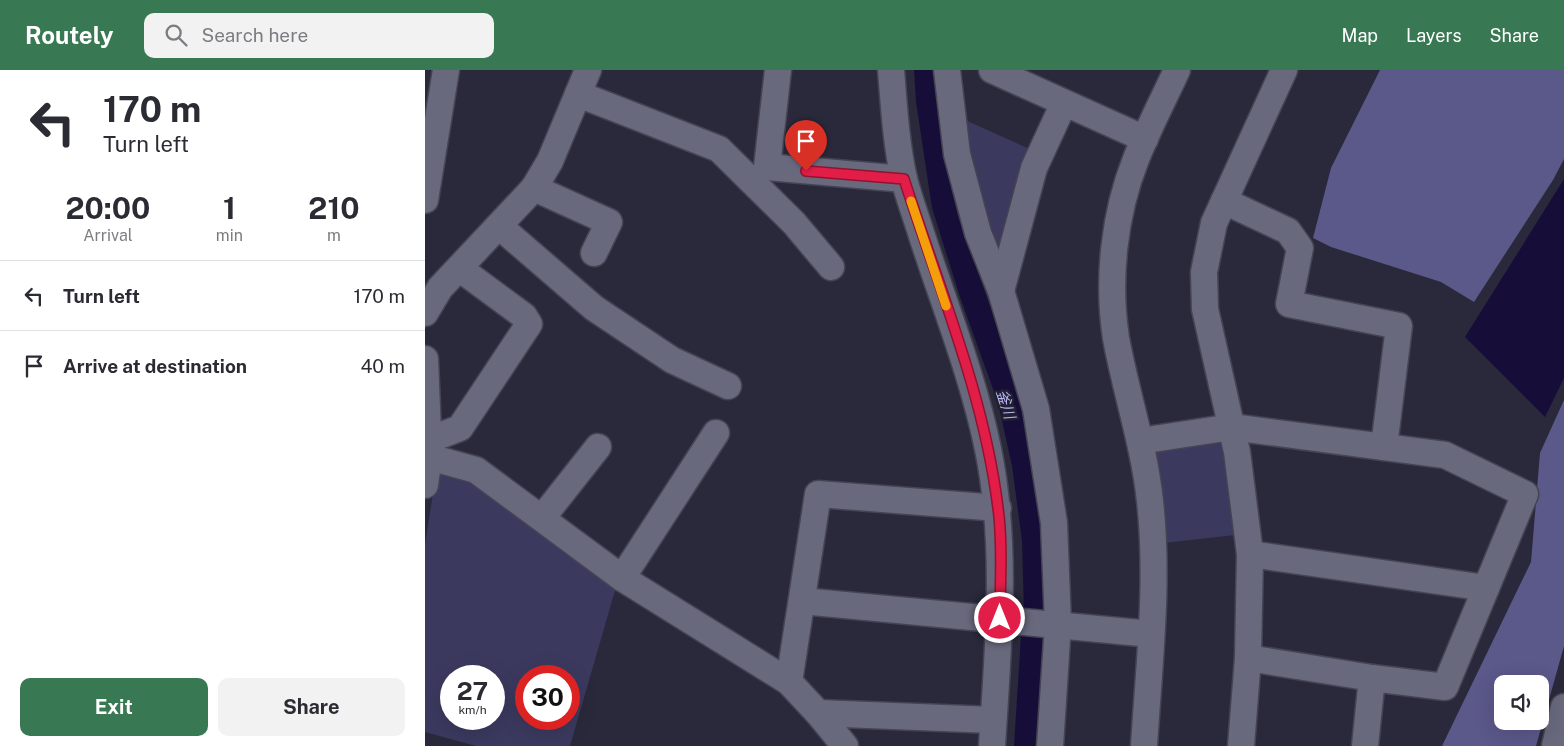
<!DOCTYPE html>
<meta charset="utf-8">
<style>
body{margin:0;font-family:"Public Sans","Noto Sans JP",sans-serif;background:#f2f2f3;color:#2b2b33;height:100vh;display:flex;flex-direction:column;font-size:19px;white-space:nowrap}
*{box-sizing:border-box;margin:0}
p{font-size:16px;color:#7c7c81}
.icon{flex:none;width:28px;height:28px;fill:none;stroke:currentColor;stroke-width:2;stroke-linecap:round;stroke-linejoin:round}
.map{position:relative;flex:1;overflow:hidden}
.details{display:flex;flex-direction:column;background:#fff;width:425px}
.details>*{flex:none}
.top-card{background:#fff;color:#2b2b33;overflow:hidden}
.controls{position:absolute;left:1069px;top:605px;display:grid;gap:10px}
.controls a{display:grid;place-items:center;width:55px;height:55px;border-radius:10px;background:#fff;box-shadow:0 5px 20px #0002;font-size:25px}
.speed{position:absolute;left:15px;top:595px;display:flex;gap:10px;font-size:25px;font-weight:700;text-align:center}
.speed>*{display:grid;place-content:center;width:65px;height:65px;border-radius:50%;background:#fff;box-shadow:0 5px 20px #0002;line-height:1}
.speed small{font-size:12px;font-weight:400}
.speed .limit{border:8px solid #d22;background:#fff;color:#111}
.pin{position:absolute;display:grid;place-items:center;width:42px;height:42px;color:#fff;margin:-51px -21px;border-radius:50% 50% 50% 0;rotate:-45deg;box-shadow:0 0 5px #0007}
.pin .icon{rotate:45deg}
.me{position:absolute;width:55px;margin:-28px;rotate:0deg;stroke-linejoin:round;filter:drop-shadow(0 0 4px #0008)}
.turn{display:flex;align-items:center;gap:18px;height:105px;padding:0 20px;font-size:22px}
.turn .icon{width:65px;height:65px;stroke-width:2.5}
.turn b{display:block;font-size:35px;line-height:42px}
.eta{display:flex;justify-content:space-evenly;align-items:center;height:85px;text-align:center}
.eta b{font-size:30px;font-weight:700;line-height:35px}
.primary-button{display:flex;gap:10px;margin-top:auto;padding:10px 20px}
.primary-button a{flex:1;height:58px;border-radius:10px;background:#387852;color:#fff;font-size:20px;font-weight:700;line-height:58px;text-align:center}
.primary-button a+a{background:#f2f2f3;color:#2b2b33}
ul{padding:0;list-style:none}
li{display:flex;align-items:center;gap:15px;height:70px;padding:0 20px;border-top:1px solid #e1e1e2}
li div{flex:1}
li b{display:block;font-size:19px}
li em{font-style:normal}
header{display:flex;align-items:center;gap:30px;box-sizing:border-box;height:70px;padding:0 25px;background:#387852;color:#fff}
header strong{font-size:24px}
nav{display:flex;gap:28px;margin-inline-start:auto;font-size:18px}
.search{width:350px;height:45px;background:#f2f2f3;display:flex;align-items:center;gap:12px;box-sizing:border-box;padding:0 18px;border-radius:10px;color:#7c7c81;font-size:19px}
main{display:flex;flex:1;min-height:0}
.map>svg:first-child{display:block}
.green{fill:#3b395e;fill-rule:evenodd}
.forest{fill:#5b588a;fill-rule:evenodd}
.water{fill:#160e39}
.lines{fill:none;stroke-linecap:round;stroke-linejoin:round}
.minor-casing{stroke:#454453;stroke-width:29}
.minor{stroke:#69697e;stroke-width:26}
.route-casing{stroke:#92132f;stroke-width:12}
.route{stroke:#e11d48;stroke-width:9}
.slow{stroke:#f59e0b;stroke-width:9}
.labels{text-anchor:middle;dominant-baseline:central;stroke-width:5;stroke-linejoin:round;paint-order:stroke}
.water-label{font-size:15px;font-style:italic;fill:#b9b6f5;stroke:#202031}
</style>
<header>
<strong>Routely</strong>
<div class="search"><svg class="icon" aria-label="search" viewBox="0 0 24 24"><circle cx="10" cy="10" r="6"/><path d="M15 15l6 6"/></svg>Search here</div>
<nav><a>Map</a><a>Layers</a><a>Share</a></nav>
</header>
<main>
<section class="details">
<div class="top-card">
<div class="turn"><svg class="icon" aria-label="left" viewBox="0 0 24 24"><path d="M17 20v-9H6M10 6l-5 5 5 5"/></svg><div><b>170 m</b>Turn left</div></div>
</div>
<div class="eta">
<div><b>20:00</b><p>Arrival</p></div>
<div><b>1</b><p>min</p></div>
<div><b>210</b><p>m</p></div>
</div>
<ul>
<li><svg class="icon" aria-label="left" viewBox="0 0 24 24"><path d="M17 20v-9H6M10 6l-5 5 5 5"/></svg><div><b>Turn left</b></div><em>170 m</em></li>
<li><svg class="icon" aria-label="arrive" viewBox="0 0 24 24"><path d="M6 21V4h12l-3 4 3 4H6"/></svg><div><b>Arrive at destination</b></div><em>40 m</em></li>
</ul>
<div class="primary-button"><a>Exit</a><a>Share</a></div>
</section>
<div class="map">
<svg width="1139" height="676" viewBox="0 0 1139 676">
<rect width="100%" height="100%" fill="#2a293b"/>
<g class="green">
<path d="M 538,49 L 609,81 L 580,183 L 567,176 L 546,97 Z"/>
<path d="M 799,369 L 810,465 L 739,473 L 728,377 Z"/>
<path d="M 12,399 L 55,417 L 191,517 L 145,676 L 51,676 L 0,662 L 0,474 ZM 26,606 L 69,606 L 69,649 L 26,649 ZM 101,606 L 144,606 L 144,649 L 101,649 Z"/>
</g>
<g class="forest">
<path d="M 955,0 L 1139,0 L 1139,89 L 1128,110 L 1049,232 L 1016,212 L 906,177 L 888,168 L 906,98 Z"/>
<path d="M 1139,330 L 1139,576 L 1111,676 L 1017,676 L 1106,492 L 1115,383 ZM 1078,614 L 1115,614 L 1115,651 L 1078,651 Z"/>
</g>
<g class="water">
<path d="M 489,0 L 511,0 L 519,84 L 533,146 L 594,317 L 618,445 L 620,546 L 599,544 L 597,471 L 587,396 L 573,333 L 535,227 L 507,138 L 491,32 Z"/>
<path d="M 1139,109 L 1139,308 L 1120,347 L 1040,267 Z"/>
<path d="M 596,565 L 619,568 L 611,676 L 589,676 Z"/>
</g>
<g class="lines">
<defs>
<g id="minor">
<path d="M 353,0 L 342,97 L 479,109"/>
<path d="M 466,0 C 469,36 471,73 479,109 C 484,128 491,147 497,166 C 520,237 548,306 563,379 C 583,477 573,577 567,676"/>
<path d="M 522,0 L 532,84 L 553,163 L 576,221 L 611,339 L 629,453 L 633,554 L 625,676"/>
<path d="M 567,0 L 720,69"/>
<path d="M 153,24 L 294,79 L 369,153 L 406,197"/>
<path d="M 109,118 L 184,152 L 169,183"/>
<path d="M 0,130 L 21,0"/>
<path d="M 74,156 L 169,238 L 247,290 L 303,316"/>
<path d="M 576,221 L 609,98 L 639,33"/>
<path d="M 0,243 L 15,218 L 109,118 L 125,91 L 163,0"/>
<path d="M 0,289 L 4,387 L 0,415"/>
<path d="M 4,370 L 35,358 L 104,254 L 99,246 L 34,198"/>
<path d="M 715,371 L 807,357 L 959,377 L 974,256 L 864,234 L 875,178 L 863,161 L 799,131"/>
<path d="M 4,387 L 51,400 L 197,508 L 364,612"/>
<path d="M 117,448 L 173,377"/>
<path d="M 825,484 L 1061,518"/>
<path d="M 197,508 L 291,363"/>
<path d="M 377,531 L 726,564"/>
<path d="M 823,588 L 947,608 L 940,676"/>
<path d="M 947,608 L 1020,617 L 1100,424 L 1020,385 L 959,377"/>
<path d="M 393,643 L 420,676"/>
<path d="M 568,650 L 393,643 L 364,612 L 393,424 L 573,438"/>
<path d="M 719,676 C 724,595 734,511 725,431 C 719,375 701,323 691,268 C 682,210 689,144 711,89 C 723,59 738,30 752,0"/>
<path d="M 816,676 L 823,588 L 825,484 L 812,382 L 780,239 L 779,202 L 789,153 L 859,0"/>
<path d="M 1130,676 L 1139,637"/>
</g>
</defs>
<use href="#minor" class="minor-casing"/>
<use href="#minor" class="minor"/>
</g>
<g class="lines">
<defs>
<path id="route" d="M 381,101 L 479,109 C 514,218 559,324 573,438 C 578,474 575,512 575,548"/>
</defs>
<use href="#route" class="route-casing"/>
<use href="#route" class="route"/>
<path class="slow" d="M 486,131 L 521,236"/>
</g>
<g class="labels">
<g class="water-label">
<text transform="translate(581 334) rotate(72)">釜川</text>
</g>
</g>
</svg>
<div class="controls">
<a><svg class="icon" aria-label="sound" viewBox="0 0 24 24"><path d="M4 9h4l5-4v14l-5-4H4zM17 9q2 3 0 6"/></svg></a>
</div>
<div class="speed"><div>27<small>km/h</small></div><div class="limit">30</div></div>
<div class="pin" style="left:381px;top:101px;background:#d93025"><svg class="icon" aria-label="arrive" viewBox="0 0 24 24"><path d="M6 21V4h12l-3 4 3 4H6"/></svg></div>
<svg class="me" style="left:575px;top:548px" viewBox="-20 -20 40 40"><circle r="17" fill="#e11d48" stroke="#fff" stroke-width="3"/><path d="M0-11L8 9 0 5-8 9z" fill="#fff"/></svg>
</div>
</main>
